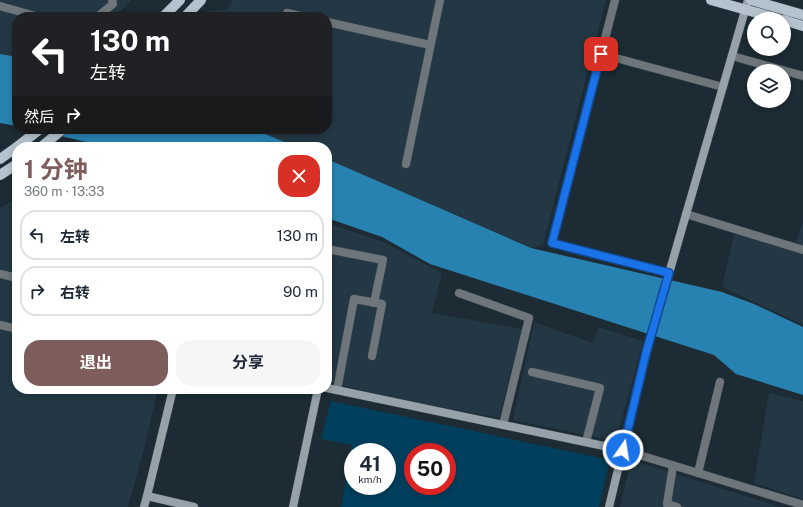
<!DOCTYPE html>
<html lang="zh">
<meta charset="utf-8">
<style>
body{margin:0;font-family:"Public Sans","Noto Sans SC",sans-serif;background:#f6f6f7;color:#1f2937;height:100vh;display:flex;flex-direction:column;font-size:15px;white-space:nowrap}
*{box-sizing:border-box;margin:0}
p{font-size:13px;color:#747a83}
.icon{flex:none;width:22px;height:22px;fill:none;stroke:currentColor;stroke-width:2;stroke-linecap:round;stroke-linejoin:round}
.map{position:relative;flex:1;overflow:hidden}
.details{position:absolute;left:12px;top:142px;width:320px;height:252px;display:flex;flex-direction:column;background:#fff;border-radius:16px;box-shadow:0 2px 6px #0003}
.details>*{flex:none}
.guide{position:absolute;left:12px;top:12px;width:320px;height:122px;border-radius:16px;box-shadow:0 2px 6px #0003;background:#202124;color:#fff;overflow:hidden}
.fabs{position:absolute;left:747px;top:12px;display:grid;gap:8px}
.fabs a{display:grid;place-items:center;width:44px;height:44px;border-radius:50%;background:#fff;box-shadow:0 2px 6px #0003;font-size:20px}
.speed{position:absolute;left:344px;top:443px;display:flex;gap:8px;font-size:20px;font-weight:700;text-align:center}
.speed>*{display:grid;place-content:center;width:52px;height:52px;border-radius:50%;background:#fff;box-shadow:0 2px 6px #0003;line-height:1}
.speed small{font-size:10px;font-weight:400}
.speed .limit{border:6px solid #d22;background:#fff;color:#111}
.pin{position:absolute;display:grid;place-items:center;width:34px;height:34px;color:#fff;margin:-17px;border-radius:8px;box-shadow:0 2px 6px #0006}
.me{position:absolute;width:44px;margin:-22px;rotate:13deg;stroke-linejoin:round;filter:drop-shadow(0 0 3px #0008)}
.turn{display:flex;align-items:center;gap:14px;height:84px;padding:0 12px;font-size:18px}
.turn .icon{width:52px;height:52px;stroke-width:2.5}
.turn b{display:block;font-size:28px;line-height:34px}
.then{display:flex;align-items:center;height:38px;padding:0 12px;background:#0003;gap:8px;font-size:15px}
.round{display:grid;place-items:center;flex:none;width:42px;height:42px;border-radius:16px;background:#f6f6f7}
.headline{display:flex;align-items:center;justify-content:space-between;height:68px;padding:0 12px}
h1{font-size:24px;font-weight:700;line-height:30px;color:#7f5d5d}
.primary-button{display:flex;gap:8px;margin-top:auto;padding:8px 12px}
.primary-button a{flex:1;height:46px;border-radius:16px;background:#7f5d5d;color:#fff;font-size:16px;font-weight:700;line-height:46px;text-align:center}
.primary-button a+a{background:#f6f6f7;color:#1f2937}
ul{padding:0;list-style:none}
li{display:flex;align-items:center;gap:12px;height:50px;margin:0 8px 6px;padding:0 4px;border:2px solid #e0e1e3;border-radius:16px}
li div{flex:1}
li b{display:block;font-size:15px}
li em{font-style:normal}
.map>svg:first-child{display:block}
.built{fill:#233844}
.green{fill:#003f5d;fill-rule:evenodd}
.water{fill:#2882b1}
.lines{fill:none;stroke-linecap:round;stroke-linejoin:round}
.street-casing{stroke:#38464f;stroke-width:9}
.secondary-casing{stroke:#38464f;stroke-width:9}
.primary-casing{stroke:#38464f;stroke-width:11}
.street{stroke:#6e767b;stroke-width:8}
.secondary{stroke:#96a1a9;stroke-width:8}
.primary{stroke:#b4c3cd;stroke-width:10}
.route-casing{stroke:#114b97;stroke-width:10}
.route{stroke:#1a73e8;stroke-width:7}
</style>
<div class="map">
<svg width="803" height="507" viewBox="0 0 803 507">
<rect width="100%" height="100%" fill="#1c2b34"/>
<g class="built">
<path d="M 0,0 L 131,0 L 114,17 L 17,17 L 17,57 L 0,54 Z"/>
<path d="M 233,0 L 606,0 L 543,245 L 531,248 L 327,159 L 327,147 L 297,147 L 253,129 L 327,129 L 327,17 L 201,17 L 206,12 L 227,9 Z"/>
<path d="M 77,140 L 108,147 L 71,147 Z"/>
<path d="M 17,198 L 17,389 L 158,389 L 143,453 L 128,507 L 0,507 L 0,208 Z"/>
<path d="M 803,222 L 803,325 L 722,287 L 734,234 L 796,242 Z"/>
<path d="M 327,223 L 381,241 L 442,273 L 432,313 L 522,329 L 499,418 L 409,401 L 327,382 Z"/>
<path d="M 534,322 L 593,343 L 598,327 L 643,341 L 616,441 L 513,420 Z"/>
<path d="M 769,393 L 803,401 L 803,499 L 754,483 Z"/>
<path d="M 631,460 L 781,507 L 620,507 Z"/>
</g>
<path class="green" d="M 331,401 L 610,460 L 599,507 L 341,507 L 352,445 L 321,439 ZM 353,452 L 387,452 L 387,486 L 353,486 ZM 413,452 L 447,452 L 447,486 L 413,486 Z"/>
<g class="water">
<path d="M 0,54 L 17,57 L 17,126 L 0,123 Z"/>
<path d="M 31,129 L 253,129 L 297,147 L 108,147 Z"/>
<path d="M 327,159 L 531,248 L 722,292 L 754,304 L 803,327 L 803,395 L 736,374 L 714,355 L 430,264 L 382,237 L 327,218 Z"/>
</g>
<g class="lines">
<defs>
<g id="street">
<path d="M 615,0 L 552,243 L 669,273"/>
<path d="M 0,6 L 39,17"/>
<path d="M 287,13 L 305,17"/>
<path d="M 97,17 L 113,4 L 112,0"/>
<path d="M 327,22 L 430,45"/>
<path d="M 601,54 L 723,87"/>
<path d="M 732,56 L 803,76"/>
<path d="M 406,164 L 440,0"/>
<path d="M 686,214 L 803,250"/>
<path d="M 327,249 L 383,260 L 374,303"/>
<path d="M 0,274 L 17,278"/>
<path d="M 459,293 L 529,318 L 503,425"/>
<path d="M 0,325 L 17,329"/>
<path d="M 532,372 L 600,388 L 586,442"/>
<path d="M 337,390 L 354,299 L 382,304 L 372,356"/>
<path d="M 623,450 L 803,505"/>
<path d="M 673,466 L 667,504 L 677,507"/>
<path d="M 698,473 L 720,382"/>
</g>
<g id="secondary">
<path d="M 327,388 L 623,450"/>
<path d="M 173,389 L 147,496 L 194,507"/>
<path d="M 144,507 L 147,496"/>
<path d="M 293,507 L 318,389"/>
<path d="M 609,507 L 646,353 L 748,0"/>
</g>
<g id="primary">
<path d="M 711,0 L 779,19"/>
<path d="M 751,0 L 803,15"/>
<path d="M 163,17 L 180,0"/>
<path d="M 185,17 L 201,0"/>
<path d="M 784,20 L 803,26"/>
<path d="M 17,147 L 40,129"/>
<path d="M 41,147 L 63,129"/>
<path d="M 0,159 L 17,147"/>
<path d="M 0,175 L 17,164"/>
</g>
</defs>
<use href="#street" class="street-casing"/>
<use href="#secondary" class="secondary-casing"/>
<use href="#primary" class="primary-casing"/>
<use href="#street" class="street"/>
<use href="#secondary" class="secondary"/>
<use href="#primary" class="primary"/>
</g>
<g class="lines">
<defs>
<path id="route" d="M 601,54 L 552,243 L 669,273 L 646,353 L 623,450"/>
</defs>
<use href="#route" class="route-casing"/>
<use href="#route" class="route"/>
</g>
</svg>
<div class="fabs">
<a><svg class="icon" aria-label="search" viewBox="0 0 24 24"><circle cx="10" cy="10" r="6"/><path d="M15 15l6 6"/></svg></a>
<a><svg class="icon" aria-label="layers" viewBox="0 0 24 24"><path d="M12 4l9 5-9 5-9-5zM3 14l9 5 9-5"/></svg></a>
</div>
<div class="speed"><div>41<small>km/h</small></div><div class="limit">50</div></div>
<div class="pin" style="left:601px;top:54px;background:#d93025"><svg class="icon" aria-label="arrive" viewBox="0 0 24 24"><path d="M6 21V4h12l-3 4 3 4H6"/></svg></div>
<svg class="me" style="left:623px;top:450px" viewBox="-20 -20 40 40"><circle r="17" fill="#1a73e8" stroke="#fff" stroke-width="3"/><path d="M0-11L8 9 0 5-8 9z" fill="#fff"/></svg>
<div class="guide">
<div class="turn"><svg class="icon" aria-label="left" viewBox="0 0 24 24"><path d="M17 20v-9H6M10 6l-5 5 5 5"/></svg><div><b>130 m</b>左转</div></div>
<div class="then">然后<svg class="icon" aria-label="right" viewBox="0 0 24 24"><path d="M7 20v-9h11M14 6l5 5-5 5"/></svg></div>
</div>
<section class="details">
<div class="headline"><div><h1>1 分钟</h1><p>360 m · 13:33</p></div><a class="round" style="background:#d93025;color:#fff"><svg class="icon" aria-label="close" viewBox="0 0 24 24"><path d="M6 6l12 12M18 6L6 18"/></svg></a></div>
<ul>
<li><svg class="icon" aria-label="left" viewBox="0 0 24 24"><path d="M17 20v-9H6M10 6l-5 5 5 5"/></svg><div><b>左转</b></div><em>130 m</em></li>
<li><svg class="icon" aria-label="right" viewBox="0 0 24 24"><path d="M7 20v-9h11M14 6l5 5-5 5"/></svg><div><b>右转</b></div><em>90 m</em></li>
</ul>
<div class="primary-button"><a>退出</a><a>分享</a></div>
</section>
</div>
